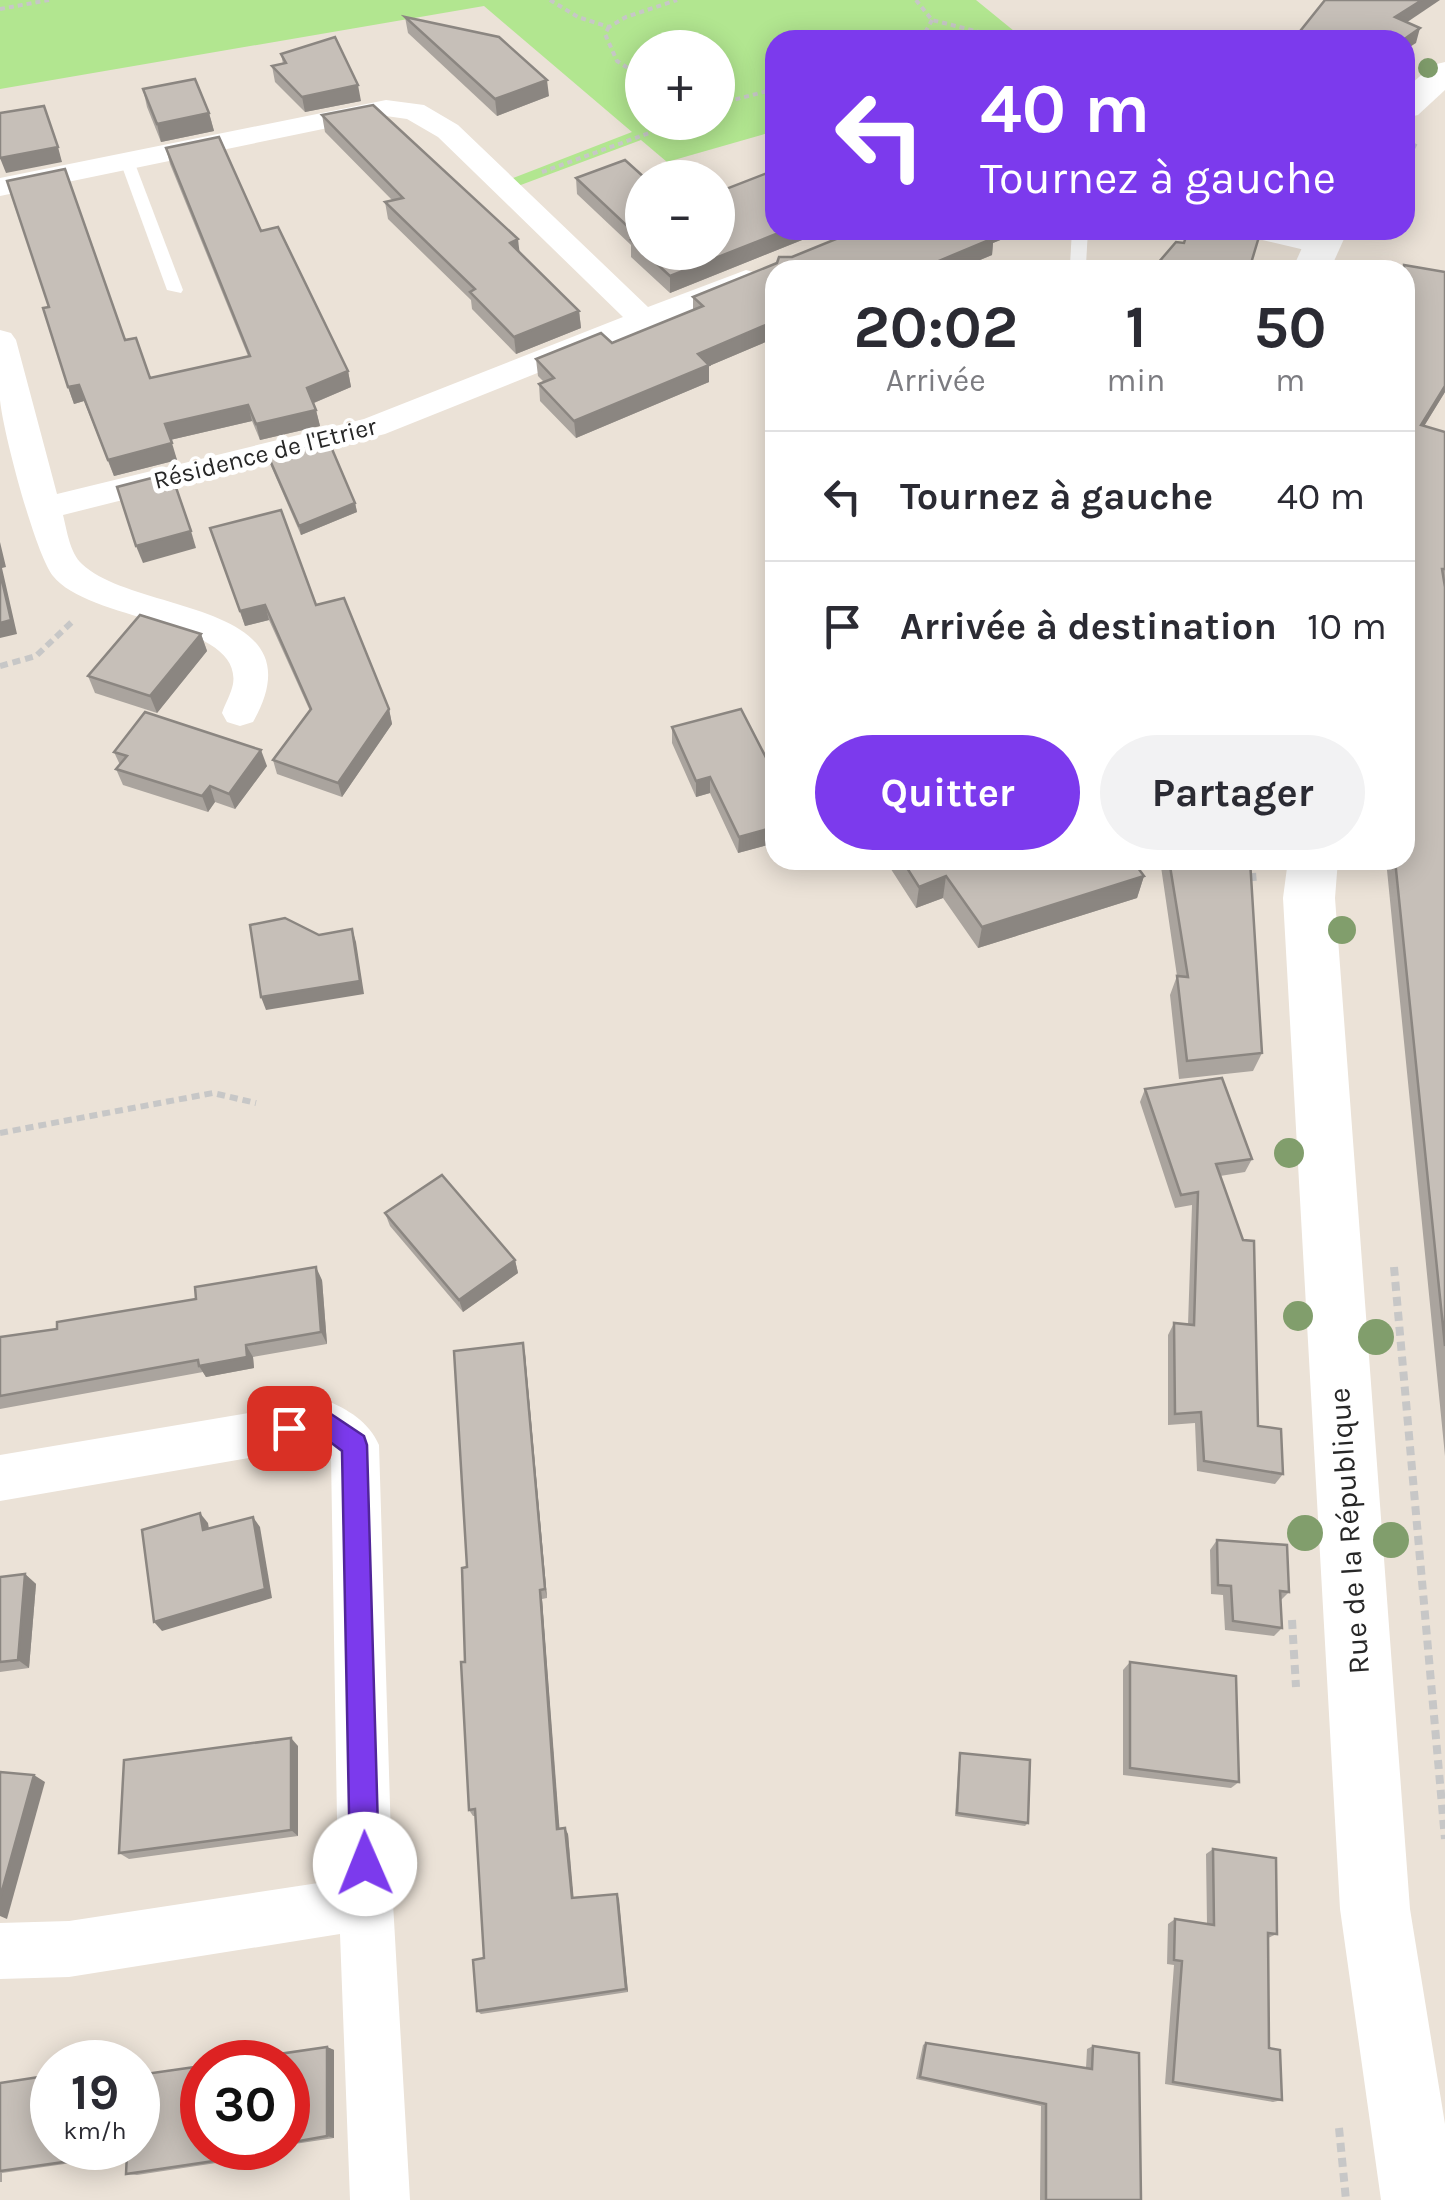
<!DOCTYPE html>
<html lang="fr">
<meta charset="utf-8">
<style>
body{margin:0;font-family:Karla,sans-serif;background:#f2f2f3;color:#2b2b33;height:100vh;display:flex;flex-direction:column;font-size:38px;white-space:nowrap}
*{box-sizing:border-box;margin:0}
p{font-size:32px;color:#7c7c81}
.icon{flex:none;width:55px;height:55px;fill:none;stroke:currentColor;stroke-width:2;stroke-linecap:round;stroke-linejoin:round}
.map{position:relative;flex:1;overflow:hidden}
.sheet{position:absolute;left:765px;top:260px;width:650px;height:610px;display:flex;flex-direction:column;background:#fff;border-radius:30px;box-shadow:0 5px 25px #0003}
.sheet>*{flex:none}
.banner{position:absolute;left:765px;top:30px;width:650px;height:210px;border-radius:30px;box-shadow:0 5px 25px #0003;background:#7c3aed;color:#fff;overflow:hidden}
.controls{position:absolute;left:625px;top:30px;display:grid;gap:20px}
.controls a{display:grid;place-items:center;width:110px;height:110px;border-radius:50%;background:#fff;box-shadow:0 5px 25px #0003;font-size:50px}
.speed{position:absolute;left:30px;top:2040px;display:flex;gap:20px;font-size:50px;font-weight:700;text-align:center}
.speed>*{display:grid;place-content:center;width:130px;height:130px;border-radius:50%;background:#fff;box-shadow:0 5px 25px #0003;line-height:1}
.speed small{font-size:25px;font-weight:400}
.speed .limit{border:15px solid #d22;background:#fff;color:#111}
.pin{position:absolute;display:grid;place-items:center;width:85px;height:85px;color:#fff;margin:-42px;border-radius:20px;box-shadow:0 5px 15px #0006}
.me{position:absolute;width:110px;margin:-55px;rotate:359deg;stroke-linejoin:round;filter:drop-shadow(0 0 8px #0008)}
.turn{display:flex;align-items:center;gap:35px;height:210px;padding:0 50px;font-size:45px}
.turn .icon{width:130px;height:130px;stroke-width:2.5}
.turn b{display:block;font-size:70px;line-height:85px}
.eta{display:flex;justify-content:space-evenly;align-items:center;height:170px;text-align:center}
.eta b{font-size:60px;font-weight:700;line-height:70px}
.button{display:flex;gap:20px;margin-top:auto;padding:20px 50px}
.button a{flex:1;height:115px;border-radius:60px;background:#7c3aed;color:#fff;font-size:40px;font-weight:700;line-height:115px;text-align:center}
.button a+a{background:#f2f2f3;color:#2b2b33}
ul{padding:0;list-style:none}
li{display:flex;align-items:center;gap:30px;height:130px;padding:0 50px;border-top:2px solid #e1e1e2}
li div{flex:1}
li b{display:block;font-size:38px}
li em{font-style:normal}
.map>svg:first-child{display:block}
.green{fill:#b2e690;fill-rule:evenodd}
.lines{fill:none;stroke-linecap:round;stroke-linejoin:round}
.path-far2{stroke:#c7c7c7;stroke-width:4;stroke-dasharray:5 4;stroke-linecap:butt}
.path-far1{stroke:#c7c7c7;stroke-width:6;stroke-dasharray:8 5;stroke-linecap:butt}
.path{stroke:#c7c7c7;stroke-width:8;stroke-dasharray:9 6;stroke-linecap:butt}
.service{fill:#fff;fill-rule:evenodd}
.minor{fill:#fff;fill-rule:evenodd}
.secondary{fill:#fff;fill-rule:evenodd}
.tree{fill:#819e6c}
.wall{fill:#aaa49e}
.shaded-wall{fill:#8b8681}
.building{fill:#c6bfb8;stroke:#8b8681;stroke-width:2.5}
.route{fill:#7c3aed;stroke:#51269a;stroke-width:2.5}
.labels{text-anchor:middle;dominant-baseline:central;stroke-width:10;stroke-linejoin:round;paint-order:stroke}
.far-street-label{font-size:25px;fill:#272727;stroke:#fff}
.street-label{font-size:30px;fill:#272727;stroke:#fff}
</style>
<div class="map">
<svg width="1445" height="2200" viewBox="0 0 1445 2200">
<rect width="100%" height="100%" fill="#ebe2d7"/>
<path class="green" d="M 0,0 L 976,0 L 1025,40 L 775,40 L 775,131 L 667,162 L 641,140 L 507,190 L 500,183 L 632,132 L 484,6 L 0,89 ZM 642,48 L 718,48 L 718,122 L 642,122 Z"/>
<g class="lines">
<g class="path-far2">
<path d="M 550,0 L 578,17 L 609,27 L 626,17 L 677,0"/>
<path d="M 916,0 L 932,20 L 1011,40"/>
<path d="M 0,9 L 49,0"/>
<path d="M 609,27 L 605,34 L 617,61 L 642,77"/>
<path d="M 921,40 L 932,20"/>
<path d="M 718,104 L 775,89"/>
<path d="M 661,129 L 673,122"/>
<path d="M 1405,164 L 1416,143"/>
<path d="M 542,172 L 660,129 L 661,122"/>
</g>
<g class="path-far1">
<path d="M 0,666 L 36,656 L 74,620"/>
<path d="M 1252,860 L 1254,884"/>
<path d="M 0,1133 L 213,1093 L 256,1103"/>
</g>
<g class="path">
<path d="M 1394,1267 L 1445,1839"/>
<path d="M 1292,1620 L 1296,1687"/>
<path d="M 1339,2128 L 1346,2200"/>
</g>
<g class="service">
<path d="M 127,157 L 134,161 L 183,290 L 181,293 L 167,290 L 120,161 Z"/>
<path d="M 1072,230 L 1088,230 L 1086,265 L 1078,270 L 1070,265 Z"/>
</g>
<g class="minor">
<path d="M 386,100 L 424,105 L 458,125 L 648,307 L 746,270 L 757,273 L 761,279 L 757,285 L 385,434 L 63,515 C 67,531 70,553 82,564 C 136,615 322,600 253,722 L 240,726 L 227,722 L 222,713 C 225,704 231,694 233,684 C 243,621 89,622 53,576 C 35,553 3,432 0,400 C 0,377 0,353 0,330 L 11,333 L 16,340 L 57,494 L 364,419 L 623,317 L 438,137 L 407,119 L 386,116 L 0,196 L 0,178 Z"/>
<path d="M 1240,230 L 1295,230 L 1332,239 L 1337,245 L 1332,251 L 1322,254 L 1245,236 Z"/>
<path d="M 325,1400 C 348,1409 369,1422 379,1445 L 393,1903 L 410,2200 L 350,2200 L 340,1934 L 69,1977 L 0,1979 L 0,1923 L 69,1921 L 338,1880 L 331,1456 L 318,1446 L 0,1501 L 0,1455 Z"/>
</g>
<g class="secondary">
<path d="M 1445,62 L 1445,90 L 1418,115 L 1405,118 L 1405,89 L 1433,65 Z"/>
<path d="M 1310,230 L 1348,230 L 1330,270 L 1292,270 Z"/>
<path d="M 1288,860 L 1338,860 L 1335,898 L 1410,1909 L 1445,2124 L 1445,2200 L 1381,2200 L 1340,1909 L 1283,898 Z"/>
</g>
</g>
<g class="tree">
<circle cx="1428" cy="68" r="10"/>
<circle cx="1342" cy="930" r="14"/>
<circle cx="1289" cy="1153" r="15"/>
<circle cx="1298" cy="1316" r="15"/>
<circle cx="1376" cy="1337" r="18"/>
<circle cx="1305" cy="1533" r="18"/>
<circle cx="1391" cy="1540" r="18"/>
</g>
<g class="wall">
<path d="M 405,17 L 549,96 L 497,116 L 408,33 Z"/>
<path d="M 281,54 L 361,101 L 305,112 L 275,82 L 272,66 L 283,64 Z"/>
<path d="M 143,89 L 209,113 L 214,131 L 161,142 L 147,107 Z"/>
<path d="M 322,115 L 520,252 L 579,311 L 581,328 L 516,354 L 472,309 L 471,300 L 388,219 L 385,202 L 392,200 L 325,132 Z"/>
<path d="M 166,148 L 261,231 L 348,371 L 351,387 L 314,403 L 320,426 L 260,440 L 252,421 L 170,440 L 177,460 L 114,476 L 84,401 L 74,404 L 68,387 L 125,340 L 150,378 L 248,356 L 170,164 Z"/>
<path d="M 576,178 L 642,178 L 642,252 L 718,252 L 775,230 L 827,230 L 670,293 L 631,257 L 631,245 L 577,194 Z"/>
<path d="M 858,230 L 1025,230 L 993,243 L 992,255 L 956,270 L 775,270 L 775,338 L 709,366 L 709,382 L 576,438 L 540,401 L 539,384 L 544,382 L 538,376 L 536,359 L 601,333 L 612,343 L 693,310 L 693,297 L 777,263 L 779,257 L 792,257 Z"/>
<path d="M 1405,270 L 1445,272 L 1445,392 L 1424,426 L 1445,432 L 1445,1456 L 1386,860 L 1405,860 Z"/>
<path d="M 269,458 L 355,503 L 357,512 L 301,535 L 271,466 Z"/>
<path d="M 210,528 L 316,605 L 389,709 L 392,724 L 342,797 L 277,774 L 273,760 L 310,711 L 269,620 L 245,626 Z"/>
<path d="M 201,634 L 207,651 L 157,713 L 95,693 L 88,676 Z"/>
<path d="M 672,727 L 775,775 L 775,843 L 738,853 L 710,793 L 696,797 L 672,743 Z"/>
<path d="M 114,752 L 267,766 L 235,809 L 215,802 L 208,812 L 123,785 L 116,769 L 120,765 Z"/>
<path d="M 888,860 L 1132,860 L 1144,876 L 1137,898 L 978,948 L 943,898 L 916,908 L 887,863 Z"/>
<path d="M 1160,860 L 1250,860 L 1262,1053 L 1253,1071 L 1179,1079 L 1170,995 L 1177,976 Z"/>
<path d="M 1145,1089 L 1252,1159 L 1245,1172 L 1220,1176 L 1258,1426 L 1283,1474 L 1275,1484 L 1197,1471 L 1195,1423 L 1168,1425 L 1168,1335 L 1174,1323 L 1188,1325 L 1192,1205 L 1175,1208 L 1140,1102 Z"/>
<path d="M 385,1213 L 515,1260 L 518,1273 L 463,1312 L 390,1226 Z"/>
<path d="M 322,1280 L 327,1344 L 253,1357 L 254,1368 L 206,1377 L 203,1372 L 0,1409 L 0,1337 L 57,1329 Z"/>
<path d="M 525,1354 L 547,1598 L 542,1599 L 559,1829 L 568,1834 L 573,1897 L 617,1894 L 628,1992 L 481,2014 L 477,2011 L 484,1958 L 476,1816 L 473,1816 L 469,1810 L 465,1662 L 467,1567 Z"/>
<path d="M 1217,1540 L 1289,1592 L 1280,1601 L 1282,1628 L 1274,1636 L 1225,1630 L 1223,1595 L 1211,1594 L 1210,1550 Z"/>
<path d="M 25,1574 L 36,1584 L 29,1668 L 0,1672 L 0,1577 Z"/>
<path d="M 1130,1662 L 1239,1782 L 1231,1788 L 1123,1775 L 1123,1670 Z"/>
<path d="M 298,1746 L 298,1836 L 129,1859 L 119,1853 Z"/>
<path d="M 960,1753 L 1028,1823 L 1025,1826 L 955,1816 L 959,1756 Z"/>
<path d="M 1213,1849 L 1277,1934 L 1268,1938 L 1269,2048 L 1282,2100 L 1273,2102 L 1165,2084 L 1174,1965 L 1167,1964 L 1168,1924 L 1175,1919 L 1207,1924 L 1206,1854 Z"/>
<path d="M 926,2043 L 1086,2068 L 1087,2049 L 1093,2046 L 1141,2200 L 1040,2200 L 1041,2106 L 916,2079 L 923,2045 Z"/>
<path d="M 327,2047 L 334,2050 L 334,2138 L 288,2145 L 288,2062 Z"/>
<path d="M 0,2083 L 202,2148 L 274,2148 L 236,2154 L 236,2160 L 137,2175 L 126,2174 L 127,2155 L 2,2173 L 2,2182 L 0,2182 Z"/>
</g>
<g class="shaded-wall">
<path d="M 1422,0 L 1440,0 L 1391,33 L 1395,17 Z"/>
<path d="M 1420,28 L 1416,43 L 1405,50 L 1405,40 L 1403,40 Z"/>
<path d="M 547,80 L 549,96 L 497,116 L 495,99 Z"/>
<path d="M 358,85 L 361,101 L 305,112 L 302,97 Z"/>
<path d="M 209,113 L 214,131 L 161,142 L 157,124 Z"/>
<path d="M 58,147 L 62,162 L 6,173 L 0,158 Z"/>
<path d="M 786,230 L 827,230 L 670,293 L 670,276 Z"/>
<path d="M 986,230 L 1025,230 L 993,243 L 992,255 L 956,270 L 929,270 L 929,265 Z"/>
<path d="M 518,239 L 520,256 L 510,243 Z"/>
<path d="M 579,311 L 581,328 L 516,354 L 514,337 Z"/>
<path d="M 775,321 L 775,338 L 709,366 L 709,382 L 576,438 L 574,421 L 698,354 Z"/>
<path d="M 348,371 L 351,387 L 311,404 L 307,388 Z"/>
<path d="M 79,385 L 84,401 L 74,404 L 68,387 Z"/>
<path d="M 1445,386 L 1445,392 L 1415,441 L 1421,425 Z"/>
<path d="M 248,405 L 252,421 L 170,440 L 165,424 Z"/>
<path d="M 316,410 L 320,426 L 260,440 L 256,424 Z"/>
<path d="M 172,443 L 177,460 L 114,476 L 108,460 Z"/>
<path d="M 355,503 L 357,512 L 301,535 L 299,526 Z"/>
<path d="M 191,531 L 196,548 L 143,563 L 136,546 Z"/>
<path d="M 0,542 L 6,567 L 2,568 L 17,634 L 0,638 Z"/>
<path d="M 265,605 L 269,620 L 245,626 L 240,611 Z"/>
<path d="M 201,634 L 207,651 L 157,713 L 150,696 Z"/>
<path d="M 389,709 L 392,724 L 342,797 L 338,783 Z"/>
<path d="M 261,750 L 267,766 L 235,809 L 229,794 Z"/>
<path d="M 710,777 L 710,793 L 696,797 L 696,781 Z"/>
<path d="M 210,786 L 215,802 L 208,812 L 202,796 Z"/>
<path d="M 775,827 L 775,843 L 738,853 L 739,837 Z"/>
<path d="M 946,876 L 943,898 L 916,908 L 919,887 Z"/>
<path d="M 1144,876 L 1137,898 L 978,948 L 982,927 Z"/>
<path d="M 352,929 L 356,942 L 364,994 L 266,1010 L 261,997 Z"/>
<path d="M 515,1260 L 518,1273 L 463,1312 L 459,1300 Z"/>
<path d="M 316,1267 L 322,1280 L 327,1344 L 321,1332 Z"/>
<path d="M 523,1343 L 525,1354 L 547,1598 L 545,1589 Z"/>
<path d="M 246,1345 L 253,1357 L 254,1368 L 206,1377 L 199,1366 Z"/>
<path d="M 200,1513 L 208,1523 L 211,1540 L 203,1530 Z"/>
<path d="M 253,1517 L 260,1527 L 272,1598 L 162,1631 L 154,1622 Z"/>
<path d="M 25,1574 L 36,1584 L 29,1668 L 18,1660 Z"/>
<path d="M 540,1590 L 542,1599 L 560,1835 L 557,1829 Z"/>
<path d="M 291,1738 L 298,1746 L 298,1836 L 291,1830 Z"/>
<path d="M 34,1775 L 45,1782 L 7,1919 L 0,1916 L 0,1898 Z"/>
<path d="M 565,1828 L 568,1834 L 574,1902 L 572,1898 Z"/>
<path d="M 617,1894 L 619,1899 L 628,1992 L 626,1989 Z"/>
<path d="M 327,2047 L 334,2050 L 334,2138 L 327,2136 Z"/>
<path d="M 227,2153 L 236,2154 L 236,2160 L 227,2159 Z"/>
</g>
<g class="building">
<path d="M 1325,0 L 1422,0 L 1395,17 L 1420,28 L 1403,40 L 1293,40 Z"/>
<path d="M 405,17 L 499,37 L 547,80 L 495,99 Z"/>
<path d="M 335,37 L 358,85 L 302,97 L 272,66 L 286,63 L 281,54 Z"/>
<path d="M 195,79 L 209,113 L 157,124 L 143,89 Z"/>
<path d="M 373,105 L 518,239 L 510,243 L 579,311 L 514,337 L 470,292 L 475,289 L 385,202 L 403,198 L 322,115 Z"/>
<path d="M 44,106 L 58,147 L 0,158 L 0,113 Z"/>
<path d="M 219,137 L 261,231 L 278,227 L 348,371 L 307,388 L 316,410 L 256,424 L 248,405 L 165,424 L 172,443 L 108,460 L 79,385 L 68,387 L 43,308 L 49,307 L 7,181 L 65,169 L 125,340 L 136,338 L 150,378 L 250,356 L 166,148 Z"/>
<path d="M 625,160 L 645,178 L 642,178 L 642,251 L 631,240 L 639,237 L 576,178 Z"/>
<path d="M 775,170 L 775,230 L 786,230 L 670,276 L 644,252 L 718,252 L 718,192 Z"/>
<path d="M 858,230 L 986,230 L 984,231 L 994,238 L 929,265 L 935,270 L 775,270 L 775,321 L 698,354 L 709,365 L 574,421 L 539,384 L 554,378 L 536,359 L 601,333 L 612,343 L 703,306 L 693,297 L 777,263 L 779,257 L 792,257 Z"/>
<path d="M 1188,230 L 1261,230 L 1249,270 L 1152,270 L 1176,242 L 1184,243 Z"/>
<path d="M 1404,265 L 1445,272 L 1445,386 L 1421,425 L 1445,432 L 1445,569 L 1442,569 L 1445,587 L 1445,1346 L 1395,860 L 1405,860 Z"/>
<path d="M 329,442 L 355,503 L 299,526 L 269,458 Z"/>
<path d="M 171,473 L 191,531 L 136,546 L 117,487 Z"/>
<path d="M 281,510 L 316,605 L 344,598 L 389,709 L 338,783 L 273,760 L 311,709 L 265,605 L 240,611 L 210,528 Z"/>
<path d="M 0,572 L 11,620 L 0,623 Z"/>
<path d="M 140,615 L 201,634 L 150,696 L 88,676 Z"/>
<path d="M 741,709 L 775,775 L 775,827 L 739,837 L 710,777 L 696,781 L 672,727 Z"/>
<path d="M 145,712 L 261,750 L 229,794 L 210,786 L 202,796 L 116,769 L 127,756 L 114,752 Z"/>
<path d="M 902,860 L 1132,860 L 1144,876 L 982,927 L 946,876 L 919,887 Z"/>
<path d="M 1169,860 L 1250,860 L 1262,1053 L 1187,1061 L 1177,976 L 1188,977 Z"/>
<path d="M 285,918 L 319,935 L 352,929 L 360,981 L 261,997 L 250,925 Z"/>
<path d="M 1222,1078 L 1252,1159 L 1216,1164 L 1243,1240 L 1254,1241 L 1258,1426 L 1281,1429 L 1283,1474 L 1204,1461 L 1201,1412 L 1175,1414 L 1174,1323 L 1194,1325 L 1198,1192 L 1181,1195 L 1145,1089 Z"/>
<path d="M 442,1175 L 515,1260 L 459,1300 L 385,1213 Z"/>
<path d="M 316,1267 L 321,1332 L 246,1345 L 247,1357 L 199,1366 L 198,1360 L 0,1396 L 0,1337 L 57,1329 L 57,1322 L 196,1299 L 195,1287 Z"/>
<path d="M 523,1343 L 545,1589 L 540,1590 L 557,1829 L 565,1828 L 572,1898 L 617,1894 L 626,1989 L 477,2011 L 473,1960 L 484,1958 L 475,1809 L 469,1810 L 461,1662 L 465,1662 L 462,1568 L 467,1567 L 454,1351 Z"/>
<path d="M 200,1513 L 203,1530 L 253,1517 L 265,1589 L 154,1622 L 142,1530 Z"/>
<path d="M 1217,1540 L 1287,1545 L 1289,1592 L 1280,1591 L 1282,1628 L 1233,1621 L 1231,1586 L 1218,1585 Z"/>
<path d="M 25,1574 L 18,1660 L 0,1662 L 0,1577 Z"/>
<path d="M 1130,1662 L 1236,1676 L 1239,1782 L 1130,1768 Z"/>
<path d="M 291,1738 L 291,1830 L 119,1853 L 124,1760 Z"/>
<path d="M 960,1753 L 1030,1760 L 1028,1823 L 957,1813 Z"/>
<path d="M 0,1772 L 34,1775 L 0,1898 Z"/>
<path d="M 1213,1849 L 1276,1858 L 1277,1934 L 1268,1933 L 1269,2048 L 1280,2050 L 1282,2100 L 1173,2082 L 1182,1961 L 1174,1960 L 1175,1919 L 1214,1925 Z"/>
<path d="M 926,2043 L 1092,2069 L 1093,2046 L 1139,2053 L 1141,2200 L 1046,2200 L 1046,2104 L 920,2077 Z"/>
<path d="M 327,2047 L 327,2136 L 288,2143 L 288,2062 L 224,2062 Z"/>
<path d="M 202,2066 L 202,2148 L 260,2148 L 227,2153 L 227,2159 L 126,2174 L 127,2153 L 0,2171 L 0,2083 L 52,2075 L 52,2148 L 138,2148 L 138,2075 Z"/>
</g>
<path class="route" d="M 325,1410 L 364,1436 L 367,1445 L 379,1864 L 375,1875 L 365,1879 L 355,1875 L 350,1864 L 342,1451 L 321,1435 L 289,1440 L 280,1437 L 276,1428 L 280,1420 Z"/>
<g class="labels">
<g class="far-street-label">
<text transform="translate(265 453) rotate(-14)">Résidence de l'Etrier</text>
</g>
<g class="street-label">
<text transform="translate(1349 1531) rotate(-94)">Rue de la République</text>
</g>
</g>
</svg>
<div class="controls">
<a>+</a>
<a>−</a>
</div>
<div class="speed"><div>19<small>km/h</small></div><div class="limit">30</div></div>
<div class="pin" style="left:289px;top:1428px;background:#d93025"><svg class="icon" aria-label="arrive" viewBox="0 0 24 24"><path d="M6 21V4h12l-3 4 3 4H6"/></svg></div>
<svg class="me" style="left:365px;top:1864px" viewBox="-20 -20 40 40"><circle r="19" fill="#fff"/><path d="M0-13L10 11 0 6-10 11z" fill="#7c3aed"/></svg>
<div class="banner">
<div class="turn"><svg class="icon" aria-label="left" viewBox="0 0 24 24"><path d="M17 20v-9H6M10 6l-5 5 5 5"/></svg><div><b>40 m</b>Tournez à gauche</div></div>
</div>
<section class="sheet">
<div class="eta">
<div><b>20:02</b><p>Arrivée</p></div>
<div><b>1</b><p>min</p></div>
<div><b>50</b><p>m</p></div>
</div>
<ul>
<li><svg class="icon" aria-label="left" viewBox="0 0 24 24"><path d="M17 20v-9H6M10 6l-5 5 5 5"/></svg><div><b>Tournez à gauche</b></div><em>40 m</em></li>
<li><svg class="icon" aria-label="arrive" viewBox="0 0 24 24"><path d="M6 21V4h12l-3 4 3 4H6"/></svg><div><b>Arrivée à destination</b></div><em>10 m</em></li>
</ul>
<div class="button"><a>Quitter</a><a>Partager</a></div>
</section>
</div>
